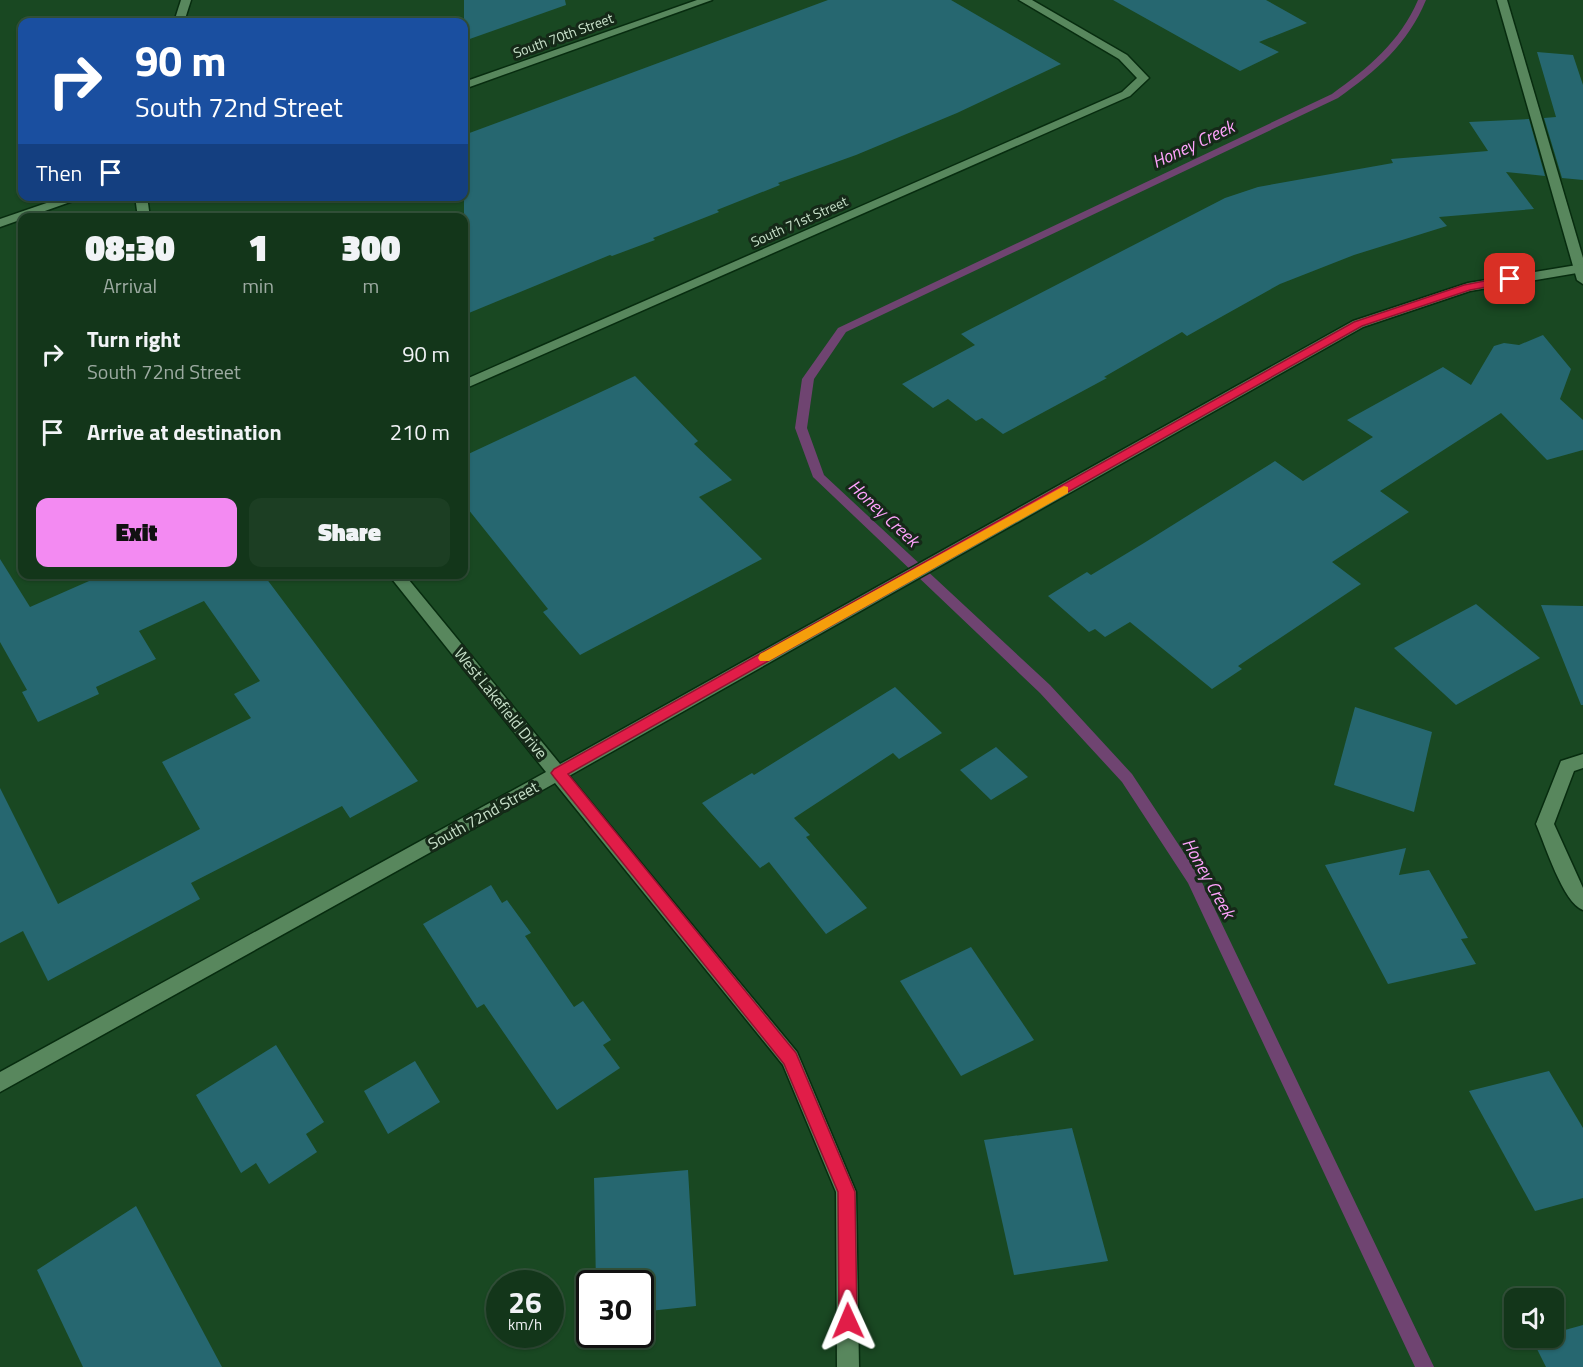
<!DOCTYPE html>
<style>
body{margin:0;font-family:"Titillium Web",sans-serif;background:#1c3e23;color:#f1f3f6;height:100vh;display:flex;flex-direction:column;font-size:22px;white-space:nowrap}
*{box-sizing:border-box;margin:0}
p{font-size:20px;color:#9daba2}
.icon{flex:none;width:33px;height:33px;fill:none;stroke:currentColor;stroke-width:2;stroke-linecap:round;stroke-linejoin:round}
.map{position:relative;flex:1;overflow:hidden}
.side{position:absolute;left:18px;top:213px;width:450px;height:366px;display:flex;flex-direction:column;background:#13361a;border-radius:12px;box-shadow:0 2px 4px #0004,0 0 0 2px #325039}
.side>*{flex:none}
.top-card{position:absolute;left:18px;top:18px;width:450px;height:183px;border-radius:12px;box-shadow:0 2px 4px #0004,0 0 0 2px #325039;background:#1a4fa0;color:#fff;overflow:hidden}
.fabs{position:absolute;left:1504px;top:1288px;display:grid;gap:12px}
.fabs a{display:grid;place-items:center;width:60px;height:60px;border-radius:12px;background:#13361a;box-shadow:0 2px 4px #0004,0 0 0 2px #325039;font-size:30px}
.speed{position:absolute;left:486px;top:1270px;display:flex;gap:12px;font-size:30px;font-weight:700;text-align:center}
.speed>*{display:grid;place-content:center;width:78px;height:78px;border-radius:50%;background:#13361a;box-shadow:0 2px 4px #0004,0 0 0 2px #325039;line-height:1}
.speed small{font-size:15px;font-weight:400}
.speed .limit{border:3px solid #111;border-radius:9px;background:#fff;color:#111}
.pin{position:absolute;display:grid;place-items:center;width:51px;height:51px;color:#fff;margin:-26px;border-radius:12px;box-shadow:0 3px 9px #0006}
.me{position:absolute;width:66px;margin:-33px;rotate:359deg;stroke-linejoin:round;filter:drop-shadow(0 0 4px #0008)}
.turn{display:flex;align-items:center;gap:21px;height:126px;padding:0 18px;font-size:27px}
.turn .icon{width:78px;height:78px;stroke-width:2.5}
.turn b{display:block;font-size:42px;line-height:51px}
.then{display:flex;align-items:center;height:57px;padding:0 18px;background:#0003;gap:12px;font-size:22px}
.eta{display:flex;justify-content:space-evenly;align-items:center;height:102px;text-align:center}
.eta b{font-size:36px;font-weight:800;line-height:42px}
.primary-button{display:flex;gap:12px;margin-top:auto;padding:12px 18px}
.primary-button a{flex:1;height:69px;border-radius:12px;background:#f38af2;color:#111;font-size:24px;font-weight:800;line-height:69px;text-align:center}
.primary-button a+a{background:#1c3e23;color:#f1f3f6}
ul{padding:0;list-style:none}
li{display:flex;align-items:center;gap:18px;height:78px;padding:0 18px}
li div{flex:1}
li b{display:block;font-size:22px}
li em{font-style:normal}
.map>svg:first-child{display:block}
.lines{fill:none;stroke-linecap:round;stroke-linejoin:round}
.stream{fill:#6f4471;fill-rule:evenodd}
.building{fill:#266770}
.service-casing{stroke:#072c0f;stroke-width:3}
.minor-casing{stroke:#072c0f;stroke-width:3}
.service{fill:#58875d;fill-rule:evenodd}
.minor{fill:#58875d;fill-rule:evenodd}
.route{fill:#e11d48;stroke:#92132f;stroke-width:1.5}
.slow{fill:#f59e0b}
.labels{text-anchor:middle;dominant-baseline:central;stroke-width:6;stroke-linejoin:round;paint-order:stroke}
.far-street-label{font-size:14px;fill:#c8e1ca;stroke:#152918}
.street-label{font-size:16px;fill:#c8e1ca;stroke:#152918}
.water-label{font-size:18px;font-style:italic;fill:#ffa3fd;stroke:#152918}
</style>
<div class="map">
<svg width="1583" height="1367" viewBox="0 0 1583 1367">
<rect width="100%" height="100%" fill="#194822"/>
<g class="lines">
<path class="stream" d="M 1418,0 L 1426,0 C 1408,44 1376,71 1338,98 L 846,332 L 814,379 L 807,428 L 824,475 L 1050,685 L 1132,774 L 1198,874 L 1434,1367 L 1415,1367 L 1188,883 L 1122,782 L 1040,693 L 813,477 L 795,428 L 802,379 L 838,328 L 1332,94 C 1368,68 1400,42 1418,0 Z"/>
</g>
<g class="building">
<path d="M 464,0 L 565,0 L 566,5 L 464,41 Z"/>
<path d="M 828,0 L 951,0 L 1061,64 L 957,113 L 856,155 L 778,183 L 780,185 L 717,210 L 719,212 L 653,238 L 655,240 L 612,256 L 610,255 L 464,315 L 464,135 Z"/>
<path d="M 1113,0 L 1266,0 L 1307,23 L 1259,42 L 1279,52 L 1240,71 Z"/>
<path d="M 1537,52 L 1573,55 L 1583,85 L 1583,180 L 1562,178 L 1544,118 L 1556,117 Z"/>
<path d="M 1529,119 L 1545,176 L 1506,172 L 1534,209 L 1439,217 L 1447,226 L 1354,255 L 1280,284 L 1187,336 L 1182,332 L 1104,377 L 1107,378 L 1003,434 L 982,418 L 976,421 L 948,399 L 933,408 L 902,384 L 975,345 L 961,334 L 1225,198 L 1258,187 L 1393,163 L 1391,159 L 1488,151 L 1469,122 Z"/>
<path d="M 1543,335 L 1571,369 L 1560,399 L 1583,420 L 1583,450 L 1547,460 L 1501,413 L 1380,491 L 1409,512 L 1332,562 L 1361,584 L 1238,666 L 1242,669 L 1212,689 L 1130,622 L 1105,637 L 1095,629 L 1089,632 L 1048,596 L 1087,572 L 1091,575 L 1144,543 L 1275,461 L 1303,481 L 1373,437 L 1347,420 L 1443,367 L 1471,385 L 1494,346 L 1504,343 L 1519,345 Z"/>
<path d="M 635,376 L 698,441 L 694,444 L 732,480 L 699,497 L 762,559 L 580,655 L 543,612 L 548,609 L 464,504 L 464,456 Z"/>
<path d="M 0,559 L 30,607 L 105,574 L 263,574 L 418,781 L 350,818 L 342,806 L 191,883 L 200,899 L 48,981 L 23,931 L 0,943 L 0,788 L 58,904 L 200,829 L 162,762 L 251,718 L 234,694 L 260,681 L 204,601 L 139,631 L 156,659 L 96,687 L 99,694 L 38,722 L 22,692 L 27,690 L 0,642 Z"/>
<path d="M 1476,604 L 1540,658 L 1456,705 L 1394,648 Z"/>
<path d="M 1541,605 L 1583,606 L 1583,705 L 1581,705 Z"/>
<path d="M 895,687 L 942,733 L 899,759 L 893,753 L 794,818 L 810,835 L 806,837 L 867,908 L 826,934 L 769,862 L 760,868 L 702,803 L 752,773 L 754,775 Z"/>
<path d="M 1355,707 L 1432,732 L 1414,812 L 1334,785 Z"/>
<path d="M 996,747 L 1028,777 L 991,800 L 960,770 Z"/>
<path d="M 1406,848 L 1399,875 L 1429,870 L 1468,938 L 1461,939 L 1476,964 L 1388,984 L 1325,865 Z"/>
<path d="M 491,885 L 502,903 L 507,900 L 531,933 L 525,936 L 574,1007 L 583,1001 L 611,1040 L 603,1045 L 620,1068 L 557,1110 L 484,1004 L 477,1008 L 423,924 Z"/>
<path d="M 971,947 L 1034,1040 L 961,1076 L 900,981 Z"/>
<path d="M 276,1045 L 324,1122 L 306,1134 L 317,1152 L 269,1184 L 256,1163 L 241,1173 L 196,1095 Z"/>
<path d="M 415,1061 L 440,1102 L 388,1134 L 364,1091 Z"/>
<path d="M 1549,1071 L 1583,1128 L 1583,1198 L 1535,1211 L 1469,1091 Z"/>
<path d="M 1072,1128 L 1108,1261 L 1014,1275 L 984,1140 Z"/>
<path d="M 688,1170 L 696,1306 L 640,1312 L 640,1284 L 596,1284 L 594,1178 Z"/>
<path d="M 136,1206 L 222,1367 L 83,1367 L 37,1270 Z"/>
<path d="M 1583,1325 L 1583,1367 L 1546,1367 L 1532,1339 L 1554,1338 L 1554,1333 Z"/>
</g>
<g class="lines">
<defs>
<path id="service" d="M 1497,0 L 1507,0 L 1583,258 L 1583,284 L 1577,280 Z"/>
<g id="minor">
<path d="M 181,0 L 191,0 L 184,22 L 174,22 Z"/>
<path d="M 697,0 L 712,0 L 464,89 L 464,82 Z"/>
<path d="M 1019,0 L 1032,0 L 1127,55 L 1149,78 L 1130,96 L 464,389 L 464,380 L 1122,92 L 1137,78 L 1119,59 Z"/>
<path d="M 67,196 L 87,196 L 0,227 L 0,219 Z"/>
<path d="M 135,196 L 147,196 L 150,218 L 138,218 Z"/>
<path d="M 1583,264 L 1583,272 L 1470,291 L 1363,327 L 569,776 L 797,1052 L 856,1192 L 859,1367 L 837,1367 L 836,1192 L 783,1065 L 555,783 L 0,1092 L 0,1072 L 546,772 L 388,574 L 404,574 L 560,764 L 1353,321 L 1468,283 Z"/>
<path d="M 1583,754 L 1583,768 L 1574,771 L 1554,824 L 1583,888 L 1583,910 C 1563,903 1545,844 1536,824 L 1561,761 Z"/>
</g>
</defs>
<use href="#service" class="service-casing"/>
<use href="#minor" class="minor-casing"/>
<use href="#service" class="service"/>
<use href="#minor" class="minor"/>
</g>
<path class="route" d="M 1510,276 L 1515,279 L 1514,282 L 1470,290 L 1362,326 L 568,774 L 796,1053 L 855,1192 L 857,1321 L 855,1327 L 848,1330 L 842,1327 L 839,1321 L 838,1192 L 784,1064 L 554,777 L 551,773 L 554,769 L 1354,322 L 1464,285 Z"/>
<path class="slow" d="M 1064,486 L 1068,487 L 1068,493 L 769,661 L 760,661 L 758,658 L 760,654 Z"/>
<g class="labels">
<g class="far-street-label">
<text transform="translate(563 35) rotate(-20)">South 70th Street</text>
<text transform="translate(799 221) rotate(-24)">South 71st Street</text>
</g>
<g class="street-label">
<text transform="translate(501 703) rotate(51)">West Lakefield Drive</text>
<text transform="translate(483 815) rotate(-29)">South 72nd Street</text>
</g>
<g class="water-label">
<text transform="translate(1193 144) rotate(-25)">Honey Creek</text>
<text transform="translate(884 513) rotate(43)">Honey Creek</text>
<text transform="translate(1209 878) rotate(61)">Honey Creek</text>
</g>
</g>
</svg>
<div class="fabs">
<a><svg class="icon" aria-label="sound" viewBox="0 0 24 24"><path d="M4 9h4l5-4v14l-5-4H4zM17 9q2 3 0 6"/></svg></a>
</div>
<div class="speed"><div>26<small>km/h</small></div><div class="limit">30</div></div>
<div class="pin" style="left:1510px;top:279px;background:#d93025"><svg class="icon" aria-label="arrive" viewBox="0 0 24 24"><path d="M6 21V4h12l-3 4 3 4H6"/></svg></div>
<svg class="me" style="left:848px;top:1321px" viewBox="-20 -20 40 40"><path d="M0-17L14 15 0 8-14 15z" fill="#e11d48" stroke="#fff" stroke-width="4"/></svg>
<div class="top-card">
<div class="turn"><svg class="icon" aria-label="right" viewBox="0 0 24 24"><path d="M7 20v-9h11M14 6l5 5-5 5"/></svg><div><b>90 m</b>South 72nd Street</div></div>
<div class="then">Then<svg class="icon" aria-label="arrive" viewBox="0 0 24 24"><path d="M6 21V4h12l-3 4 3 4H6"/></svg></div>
</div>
<section class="side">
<div class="eta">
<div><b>08:30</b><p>Arrival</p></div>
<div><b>1</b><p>min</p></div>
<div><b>300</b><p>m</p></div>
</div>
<ul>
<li><svg class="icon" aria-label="right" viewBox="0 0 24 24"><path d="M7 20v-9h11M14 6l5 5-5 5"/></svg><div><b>Turn right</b><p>South 72nd Street</p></div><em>90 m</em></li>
<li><svg class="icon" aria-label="arrive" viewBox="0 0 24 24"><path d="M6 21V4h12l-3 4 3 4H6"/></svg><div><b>Arrive at destination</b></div><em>210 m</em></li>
</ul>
<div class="primary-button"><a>Exit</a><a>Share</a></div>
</section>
</div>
